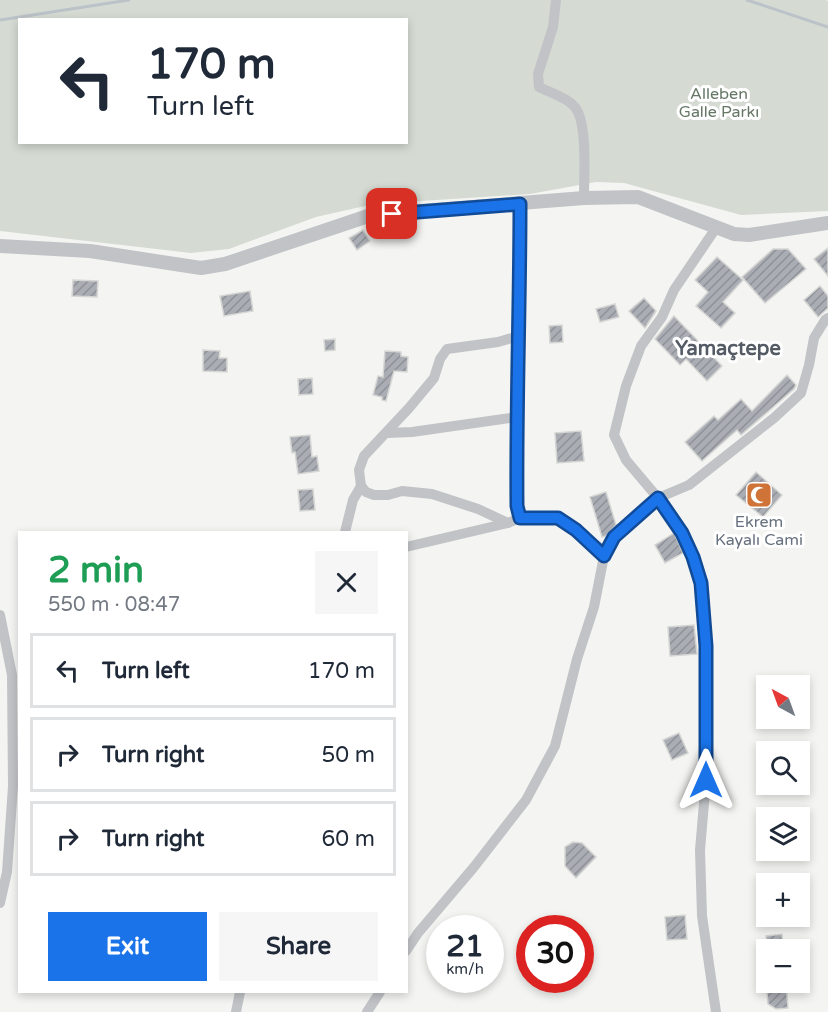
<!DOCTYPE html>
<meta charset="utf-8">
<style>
body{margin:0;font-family:"Varela Round",sans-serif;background:#f6f6f7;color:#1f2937;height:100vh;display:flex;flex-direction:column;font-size:22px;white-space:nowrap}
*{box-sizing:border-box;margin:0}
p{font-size:20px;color:#747a83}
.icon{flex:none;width:33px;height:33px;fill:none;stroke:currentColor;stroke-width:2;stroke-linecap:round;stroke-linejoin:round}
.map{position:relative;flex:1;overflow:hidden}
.panel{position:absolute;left:18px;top:531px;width:390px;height:462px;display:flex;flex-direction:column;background:#fff;border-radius:0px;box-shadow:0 3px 9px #0003}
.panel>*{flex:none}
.guide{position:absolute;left:18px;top:18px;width:390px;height:126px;border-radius:0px;box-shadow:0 3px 9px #0003;background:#fff;color:#1f2937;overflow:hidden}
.needle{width:39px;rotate:319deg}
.fabs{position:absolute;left:756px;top:675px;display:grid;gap:12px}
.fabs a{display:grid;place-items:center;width:54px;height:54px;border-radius:0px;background:#fff;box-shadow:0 3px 9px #0003;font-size:30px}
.speed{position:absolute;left:426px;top:915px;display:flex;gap:12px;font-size:30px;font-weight:700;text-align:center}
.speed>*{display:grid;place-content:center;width:78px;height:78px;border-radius:50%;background:#fff;box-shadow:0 3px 9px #0003;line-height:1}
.speed small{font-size:15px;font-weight:400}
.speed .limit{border:9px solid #d22;background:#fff;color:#111}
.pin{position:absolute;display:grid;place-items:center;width:51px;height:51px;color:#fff;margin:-26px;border-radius:12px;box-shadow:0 3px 9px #0006}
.me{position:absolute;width:66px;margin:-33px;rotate:0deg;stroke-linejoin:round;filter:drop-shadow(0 0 4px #0008)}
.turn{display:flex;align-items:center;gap:21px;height:126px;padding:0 30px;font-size:27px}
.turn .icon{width:78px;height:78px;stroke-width:2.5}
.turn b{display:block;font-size:42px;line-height:51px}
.round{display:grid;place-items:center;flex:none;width:63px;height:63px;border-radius:0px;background:#f6f6f7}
.head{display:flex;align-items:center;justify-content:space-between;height:102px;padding:0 30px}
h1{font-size:36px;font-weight:800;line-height:45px;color:#1e9e55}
.cta{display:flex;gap:12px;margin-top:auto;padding:12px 30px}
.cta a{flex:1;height:69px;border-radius:0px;background:#1a73e8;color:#fff;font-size:24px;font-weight:800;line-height:69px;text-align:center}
.cta a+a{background:#f6f6f7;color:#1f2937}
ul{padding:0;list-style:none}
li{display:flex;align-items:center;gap:18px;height:75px;margin:0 12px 9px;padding:0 18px;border:3px solid #e0e1e3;border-radius:0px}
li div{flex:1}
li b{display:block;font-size:22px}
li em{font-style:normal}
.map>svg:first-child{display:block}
.green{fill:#d5dbd3;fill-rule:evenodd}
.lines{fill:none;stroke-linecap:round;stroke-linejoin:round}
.stream{stroke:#bbc2c8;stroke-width:3}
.building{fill:url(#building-hatch);stroke:#d6d6d4;stroke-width:1.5}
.minor{stroke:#c1c3c6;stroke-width:10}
.tertiary{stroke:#c1c3c6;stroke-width:14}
.route-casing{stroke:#114b97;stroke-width:15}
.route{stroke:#1a73e8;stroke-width:10}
.labels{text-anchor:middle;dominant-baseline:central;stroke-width:6;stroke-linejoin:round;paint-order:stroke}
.park-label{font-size:16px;fill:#667765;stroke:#fff}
.poi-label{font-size:16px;fill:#67717f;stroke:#fff}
.quarter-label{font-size:20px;font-weight:bold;fill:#545b65;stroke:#fff}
</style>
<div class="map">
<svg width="828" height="1012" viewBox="0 0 828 1012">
<defs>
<pattern id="building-hatch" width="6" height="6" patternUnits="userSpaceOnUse" patternTransform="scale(1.5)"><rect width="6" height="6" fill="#aaaeb4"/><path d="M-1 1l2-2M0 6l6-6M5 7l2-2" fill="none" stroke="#8e9298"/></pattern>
</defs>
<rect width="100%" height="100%" fill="#f4f5f2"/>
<path class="green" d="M 0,0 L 826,0 L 828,1 L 828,211 L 741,215 L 624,183 L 596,182 L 530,194 L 374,204 L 316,217 L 229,249 L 191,253 L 0,231 ZM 20,20 L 406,20 L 406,142 L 20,142 Z"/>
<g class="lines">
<g class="stream">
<path d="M 747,0 L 828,27"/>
<path d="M 0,20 L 129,0"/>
</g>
</g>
<g class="building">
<path d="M 363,230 L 370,241 L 357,250 L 349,238 Z"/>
<path d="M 828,248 L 828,276 L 814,259 Z"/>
<path d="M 773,249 L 788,249 L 806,269 L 765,303 L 742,277 Z"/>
<path d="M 717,257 L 743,280 L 723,302 L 735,313 L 721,328 L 696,306 L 708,292 L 695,280 Z"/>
<path d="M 73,280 L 98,281 L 97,297 L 72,296 Z"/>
<path d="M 820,286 L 828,296 L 828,308 L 818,317 L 804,300 Z"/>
<path d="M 250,291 L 253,311 L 224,316 L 220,296 Z"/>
<path d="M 644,298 L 656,311 L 645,328 L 629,311 Z"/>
<path d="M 615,304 L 619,317 L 600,322 L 596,309 Z"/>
<path d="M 674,316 L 722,366 L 707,381 L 686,359 L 680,365 L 655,339 Z"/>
<path d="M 562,325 L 563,342 L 550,343 L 549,326 Z"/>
<path d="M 335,339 L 335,350 L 325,351 L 324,340 Z"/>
<path d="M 203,350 L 220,351 L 219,358 L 227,358 L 227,372 L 203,371 Z"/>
<path d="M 385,351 L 401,352 L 401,356 L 408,357 L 407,372 L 394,371 L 386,401 L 382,400 L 382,397 L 373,395 L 378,376 L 383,377 Z"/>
<path d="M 787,375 L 796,385 L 794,389 L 741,435 L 737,430 L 702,461 L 685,442 L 714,416 L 718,420 L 741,399 L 752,411 Z"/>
<path d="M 312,378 L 313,394 L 299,395 L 298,379 Z"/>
<path d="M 581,431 L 584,461 L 557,463 L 555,433 Z"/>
<path d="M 310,435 L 312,457 L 317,456 L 319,471 L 298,474 L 295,452 L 292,453 L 290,437 Z"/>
<path d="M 756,472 L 782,495 L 763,517 L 736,495 Z"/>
<path d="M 313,489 L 315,510 L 300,511 L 298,490 Z"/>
<path d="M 606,492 L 616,525 L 606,536 L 602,537 L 590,497 Z"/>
<path d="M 674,533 L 683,553 L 665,563 L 655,545 Z"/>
<path d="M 694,625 L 697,654 L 670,656 L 668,627 Z"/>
<path d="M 679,733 L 688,753 L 672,760 L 663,740 Z"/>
<path d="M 573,842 L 582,843 L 596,857 L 576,878 L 565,866 L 565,847 Z"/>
<path d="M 685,915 L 687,939 L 667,940 L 665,917 Z"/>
<path d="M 782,934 L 783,950 L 767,950 L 766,936 Z"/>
<path d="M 766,982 L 786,982 L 788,1008 L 776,1009 L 768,1004 Z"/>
</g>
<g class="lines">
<g class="minor">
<path d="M 556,0 L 553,27 L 538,74 L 539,87 C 551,93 572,99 578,112 C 587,131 584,177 584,198"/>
<path d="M 520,204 C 520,305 516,406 517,506 L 520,518 L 558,518 L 577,530 L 604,556"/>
<path d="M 519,336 L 498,342 L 447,349 L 440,359 L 434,378 L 409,408 L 364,456 L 359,470 L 361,486 L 366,492 L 374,495 L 388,495 L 402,491 L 432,494 L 478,509 L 508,523 L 520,518"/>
<path d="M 387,433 L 412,432 L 517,417"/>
<path d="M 345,532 L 353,500 L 361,486"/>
<path d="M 406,547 L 508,523"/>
<path d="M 0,615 L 12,675 L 13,786 L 7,872 L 0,903"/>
<path d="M 406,951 L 418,933 L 474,867 L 526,800 L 555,746 L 577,659 L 594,607 L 604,556 L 614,537 L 658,498 L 689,485 L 774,418 L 801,393 L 809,365 L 814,338 L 825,320 L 828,318"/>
<path d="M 236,1012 L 240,992"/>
<path d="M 367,1012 L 380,992"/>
<path d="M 716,1012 L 702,916 L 700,850 L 706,780 L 707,714 L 706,646 L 701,583 L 693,557 L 683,533 L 658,498 L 626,460 L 614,435 L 626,386 L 641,346 L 662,317 L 674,290 L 716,228"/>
</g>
<path class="tertiary" d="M 0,246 L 90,251 L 201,268 L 225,264 L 371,215 L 584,198 L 638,197 L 734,234 L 749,235 L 828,223"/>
</g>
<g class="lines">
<defs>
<path id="route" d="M 392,214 L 520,204 C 520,305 516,406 517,506 L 520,518 L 558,518 L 576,530 L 604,556 L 614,537 L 658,498 L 682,533 L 693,557 L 701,583 L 706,646 L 706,780"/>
</defs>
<use href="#route" class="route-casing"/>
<use href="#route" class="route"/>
</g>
<defs>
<symbol id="mosque-square" viewBox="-11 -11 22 22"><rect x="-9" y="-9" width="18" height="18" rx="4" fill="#cf7338" stroke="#fff"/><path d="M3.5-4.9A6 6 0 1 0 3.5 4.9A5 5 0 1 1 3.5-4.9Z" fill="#fff"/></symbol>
</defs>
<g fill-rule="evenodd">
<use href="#mosque-square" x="744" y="480" width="30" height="30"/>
</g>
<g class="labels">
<g class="park-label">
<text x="719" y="94">Alleben<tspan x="719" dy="18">Galle Parkı</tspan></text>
</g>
<g class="poi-label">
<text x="759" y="522">Ekrem<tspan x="759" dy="18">Kayalı Cami</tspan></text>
</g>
<g class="quarter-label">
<text x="728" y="349">Yamaçtepe</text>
</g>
</g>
</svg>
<div class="fabs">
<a><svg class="needle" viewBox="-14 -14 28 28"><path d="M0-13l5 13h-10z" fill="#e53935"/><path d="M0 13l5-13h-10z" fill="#747a83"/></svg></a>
<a><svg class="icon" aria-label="search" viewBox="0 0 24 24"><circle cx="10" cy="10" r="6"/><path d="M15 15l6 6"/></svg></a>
<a><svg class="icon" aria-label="layers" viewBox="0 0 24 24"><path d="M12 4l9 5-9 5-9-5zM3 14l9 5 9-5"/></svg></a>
<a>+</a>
<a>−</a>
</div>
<div class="speed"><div>21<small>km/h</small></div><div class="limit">30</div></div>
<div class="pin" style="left:392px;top:214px;background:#d93025"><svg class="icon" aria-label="arrive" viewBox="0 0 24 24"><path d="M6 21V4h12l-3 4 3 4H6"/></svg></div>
<svg class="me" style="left:706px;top:780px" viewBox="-20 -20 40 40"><path d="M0-17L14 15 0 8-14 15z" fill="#1a73e8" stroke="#fff" stroke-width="4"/></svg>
<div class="guide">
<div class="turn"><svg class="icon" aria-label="left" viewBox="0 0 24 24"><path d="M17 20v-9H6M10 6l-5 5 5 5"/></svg><div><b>170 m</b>Turn left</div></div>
</div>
<section class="panel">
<div class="head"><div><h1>2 min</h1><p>550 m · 08:47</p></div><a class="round"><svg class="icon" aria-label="close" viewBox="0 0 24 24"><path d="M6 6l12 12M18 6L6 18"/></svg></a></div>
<ul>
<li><svg class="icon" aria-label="left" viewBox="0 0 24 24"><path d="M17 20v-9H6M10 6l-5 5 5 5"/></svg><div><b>Turn left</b></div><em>170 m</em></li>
<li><svg class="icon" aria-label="right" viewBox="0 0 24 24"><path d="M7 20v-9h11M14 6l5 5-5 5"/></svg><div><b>Turn right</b></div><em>50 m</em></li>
<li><svg class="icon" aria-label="right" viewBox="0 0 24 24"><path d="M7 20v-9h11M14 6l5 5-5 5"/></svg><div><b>Turn right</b></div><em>60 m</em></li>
</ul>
<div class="cta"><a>Exit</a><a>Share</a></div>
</section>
</div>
